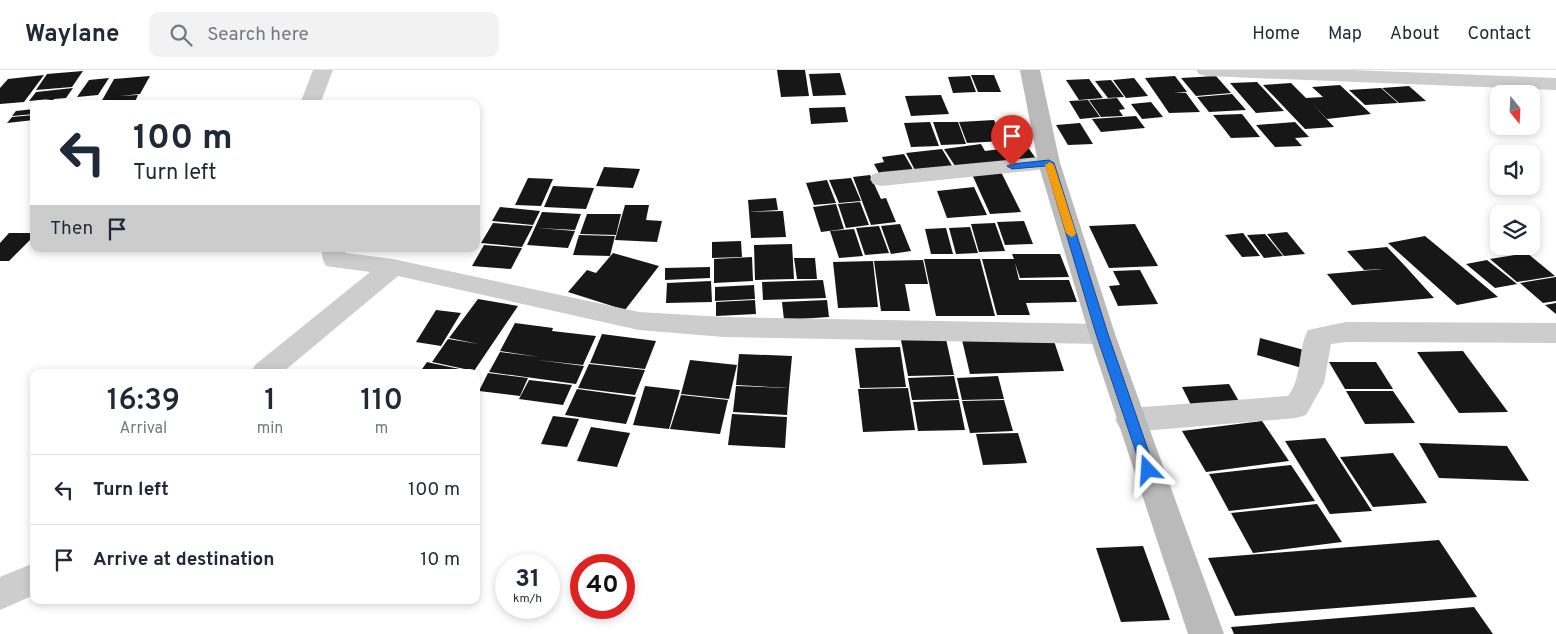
<!DOCTYPE html>
<style>
body{margin:0;font-family:Overpass,sans-serif;background:#f2f2f3;color:#1f2937;height:100vh;display:flex;flex-direction:column;font-size:19px;white-space:nowrap}
*{box-sizing:border-box;margin:0}
p{font-size:16px;color:#747a83}
.icon{flex:none;width:28px;height:28px;fill:none;stroke:currentColor;stroke-width:2;stroke-linecap:round;stroke-linejoin:round}
.map{position:relative;flex:1;overflow:hidden}
.side{position:absolute;left:30px;top:299px;width:450px;height:235px;display:flex;flex-direction:column;background:#fff;border-radius:10px;box-shadow:0 2px 8px #0003}
.side>*{flex:none}
.guide{position:absolute;left:30px;top:30px;width:450px;height:152px;border-radius:10px;box-shadow:0 2px 8px #0003;background:#fff;color:#1f2937;overflow:hidden}
.needle{width:32px;rotate:162deg}
.tools{position:absolute;left:1490px;top:15px;display:grid;gap:10px}
.tools a{display:grid;place-items:center;width:50px;height:50px;border-radius:10px;background:#fff;box-shadow:0 2px 8px #0003;font-size:25px}
.speed{position:absolute;left:495px;top:484px;display:flex;gap:10px;font-size:25px;font-weight:700;text-align:center}
.speed>*{display:grid;place-content:center;width:65px;height:65px;border-radius:50%;background:#fff;box-shadow:0 2px 8px #0003;line-height:1}
.speed small{font-size:12px;font-weight:400}
.speed .limit{border:8px solid #d22;background:#fff;color:#111}
.pin{position:absolute;display:grid;place-items:center;width:42px;height:42px;color:#fff;margin:-51px -21px;border-radius:50% 50% 50% 0;rotate:-45deg;box-shadow:0 0 5px #0007}
.pin .icon{rotate:45deg}
.me{position:absolute;width:55px;margin:-28px;rotate:340deg;stroke-linejoin:round;filter:drop-shadow(0 0 4px #0008)}
.turn{display:flex;align-items:center;gap:18px;height:105px;padding:0 20px;font-size:22px}
.turn .icon{width:65px;height:65px;stroke-width:2.5}
.turn b{display:block;font-size:35px;line-height:42px}
.then{display:flex;align-items:center;height:48px;padding:0 20px;background:#0003;gap:10px;font-size:19px}
.eta{display:flex;justify-content:space-evenly;align-items:center;height:85px;text-align:center}
.eta b{font-size:30px;font-weight:600;line-height:35px}
ul{padding:0;list-style:none}
li{display:flex;align-items:center;gap:15px;height:70px;padding:0 20px;border-top:1px solid #e0e1e3}
li div{flex:1}
li b{display:block;font-size:19px}
li em{font-style:normal}
header{display:flex;align-items:center;gap:30px;box-sizing:border-box;height:70px;padding:0 25px;background:#fff;border-bottom:1px solid #e0e1e3}
header strong{font-size:24px}
nav{display:flex;gap:28px;margin-inline-start:auto;font-size:18px}
.search{width:350px;height:45px;background:#f2f2f3;display:flex;align-items:center;gap:12px;box-sizing:border-box;padding:0 18px;border-radius:10px;color:#747a83;font-size:19px}
.map>svg:first-child{display:block}
.building{fill:#171717}
.lines{fill:none;stroke-linecap:round;stroke-linejoin:round}
.street{fill:#cdcdcd;fill-rule:evenodd}
.secondary{fill:#bababa;fill-rule:evenodd}
.route{fill:#1a73e8;stroke:#114b97}
.slow{fill:#f59e0b}
</style>
<header>
<strong>Waylane</strong>
<div class="search"><svg class="icon" aria-label="search" viewBox="0 0 24 24"><circle cx="10" cy="10" r="6"/><path d="M15 15l6 6"/></svg>Search here</div>
<nav><a>Home</a><a>Map</a><a>About</a><a>Contact</a></nav>
</header>
<div class="map">
<svg width="1556" height="564" viewBox="0 0 1556 564">
<rect width="100%" height="100%" fill="#fff"/>
<g class="building">
<path d="M 777,0 L 805,0 L 809,26 L 781,27 Z"/>
<path d="M 83,1 L 72,17 L 36,20 L 47,4 Z"/>
<path d="M 840,3 L 846,25 L 813,26 L 809,4 Z"/>
<path d="M 44,5 L 24,32 L 0,34 L 0,18 L 8,9 Z"/>
<path d="M 971,5 L 994,5 L 1001,22 L 978,22 Z"/>
<path d="M 150,6 L 140,24 L 120,26 L 138,25 L 134,34 L 100,34 L 114,9 Z"/>
<path d="M 970,6 L 976,22 L 953,23 L 948,7 Z"/>
<path d="M 1175,6 L 1187,22 L 1174,23 L 1186,23 L 1200,42 L 1169,43 L 1145,8 Z"/>
<path d="M 1216,6 L 1231,23 L 1196,26 L 1181,8 Z"/>
<path d="M 109,8 L 98,25 L 77,27 L 89,10 Z"/>
<path d="M 1134,8 L 1148,26 L 1126,28 L 1113,10 Z"/>
<path d="M 1089,9 L 1103,28 L 1079,30 L 1066,10 Z"/>
<path d="M 1111,10 L 1124,27 L 1108,28 L 1095,11 Z"/>
<path d="M 1257,12 L 1284,41 L 1256,43 L 1230,13 Z"/>
<path d="M 1291,13 L 1306,28 L 1323,27 L 1312,17 L 1340,15 L 1371,44 L 1327,49 L 1311,32 L 1334,57 L 1305,59 L 1263,15 Z"/>
<path d="M 1409,16 L 1426,31 L 1399,33 L 1382,18 Z"/>
<path d="M 73,18 L 66,28 L 54,29 L 51,34 L 34,34 L 36,32 L 50,29 L 29,31 L 36,22 Z"/>
<path d="M 1381,18 L 1398,33 L 1365,35 L 1349,20 Z"/>
<path d="M 1232,24 L 1246,40 L 1209,42 L 1197,27 Z"/>
<path d="M 941,25 L 949,44 L 911,46 L 905,26 Z"/>
<path d="M 1117,28 L 1125,39 L 1119,40 L 1123,46 L 1101,47 L 1089,30 Z"/>
<path d="M 1088,30 L 1100,47 L 1080,49 L 1069,31 Z"/>
<path d="M 1151,32 L 1163,47 L 1142,49 L 1131,34 Z"/>
<path d="M 845,37 L 848,52 L 811,54 L 809,38 Z"/>
<path d="M 34,39 L 34,44 L 12,46 L 16,41 Z"/>
<path d="M 1242,44 L 1260,67 L 1231,68 L 1213,45 Z"/>
<path d="M 34,45 L 34,50 L 7,53 L 12,47 Z"/>
<path d="M 1136,46 L 1145,58 L 1101,62 L 1092,49 Z"/>
<path d="M 994,50 L 1003,71 L 967,73 L 959,52 Z"/>
<path d="M 930,52 L 939,76 L 911,77 L 904,53 Z"/>
<path d="M 933,52 L 958,52 L 966,74 L 941,75 Z"/>
<path d="M 1295,52 L 1309,67 L 1295,68 L 1302,76 L 1275,77 L 1256,55 Z"/>
<path d="M 1080,53 L 1093,74 L 1068,75 L 1056,55 Z"/>
<path d="M 1022,69 L 1037,90 L 1012,93 L 998,72 Z"/>
<path d="M 981,74 L 985,81 L 1000,79 L 1009,92 L 957,99 L 944,79 Z"/>
<path d="M 942,79 L 954,99 L 917,104 L 906,83 Z"/>
<path d="M 904,84 L 915,103 L 881,107 L 874,94 L 884,92 L 882,87 Z"/>
<path d="M 604,97 L 640,99 L 633,118 L 596,116 Z"/>
<path d="M 1000,100 L 1021,142 L 990,144 L 971,102 Z"/>
<path d="M 870,105 L 881,129 L 886,128 L 896,152 L 871,155 L 853,107 Z"/>
<path d="M 528,108 L 553,109 L 541,136 L 515,135 Z"/>
<path d="M 851,108 L 861,131 L 839,133 L 829,110 Z"/>
<path d="M 827,110 L 836,133 L 814,135 L 806,113 Z"/>
<path d="M 553,116 L 594,118 L 586,139 L 544,137 Z"/>
<path d="M 974,117 L 987,145 L 947,148 L 937,121 Z"/>
<path d="M 776,128 L 778,140 L 749,142 L 748,130 Z"/>
<path d="M 860,132 L 869,155 L 846,158 L 838,134 Z"/>
<path d="M 836,134 L 844,159 L 821,162 L 813,137 Z"/>
<path d="M 625,135 L 649,135 L 646,150 L 662,151 L 657,172 L 615,170 Z"/>
<path d="M 500,137 L 540,141 L 533,155 L 492,151 Z"/>
<path d="M 783,141 L 786,167 L 751,168 L 749,142 Z"/>
<path d="M 542,142 L 581,144 L 575,160 L 538,158 L 575,161 L 568,178 L 527,175 Z"/>
<path d="M 587,144 L 621,144 L 616,165 L 580,164 Z"/>
<path d="M 1024,151 L 1033,174 L 1005,175 L 997,152 Z"/>
<path d="M 493,153 L 533,156 L 522,177 L 481,173 Z"/>
<path d="M 995,153 L 1005,181 L 979,182 L 971,154 Z"/>
<path d="M 900,154 L 911,181 L 891,184 L 881,156 Z"/>
<path d="M 1135,154 L 1158,196 L 1109,198 L 1089,156 Z"/>
<path d="M 879,156 L 889,183 L 865,185 L 856,158 Z"/>
<path d="M 970,157 L 978,183 L 956,184 L 949,158 Z"/>
<path d="M 946,158 L 953,184 L 931,184 L 925,159 Z"/>
<path d="M 854,159 L 863,186 L 839,188 L 830,161 Z"/>
<path d="M 1287,162 L 1305,184 L 1284,186 L 1267,164 Z"/>
<path d="M 9,163 L 34,163 L 34,166 L 9,191 L 0,191 L 0,173 Z"/>
<path d="M 1243,163 L 1260,186 L 1242,187 L 1225,165 Z"/>
<path d="M 1265,164 L 1283,186 L 1264,188 L 1247,165 Z"/>
<path d="M 579,165 L 615,166 L 610,186 L 573,185 Z"/>
<path d="M 1425,166 L 1448,185 L 1498,227 L 1457,235 L 1388,173 Z"/>
<path d="M 741,171 L 742,187 L 712,188 L 712,172 Z"/>
<path d="M 792,174 L 794,209 L 755,210 L 754,175 Z"/>
<path d="M 484,175 L 522,178 L 511,199 L 472,196 Z"/>
<path d="M 1387,177 L 1406,197 L 1434,228 L 1352,235 L 1327,204 L 1383,199 L 1364,200 L 1347,181 Z"/>
<path d="M 613,183 L 659,196 L 625,240 L 568,222 L 587,200 L 596,203 Z"/>
<path d="M 1527,183 L 1555,206 L 1517,212 L 1490,189 Z"/>
<path d="M 1012,184 L 1060,184 L 1069,207 L 1020,208 L 1015,193 L 1019,210 L 1069,210 L 1077,232 L 1026,233 L 1030,245 L 997,245 L 982,189 L 1014,189 Z"/>
<path d="M 752,187 L 753,211 L 714,213 L 714,189 Z"/>
<path d="M 794,188 L 815,188 L 817,209 L 797,209 Z"/>
<path d="M 924,189 L 980,189 L 995,246 L 936,246 Z"/>
<path d="M 923,190 L 928,214 L 905,214 L 910,241 L 881,241 L 874,191 Z"/>
<path d="M 1487,190 L 1517,214 L 1495,218 L 1466,194 Z"/>
<path d="M 873,191 L 878,237 L 838,238 L 833,192 Z"/>
<path d="M 710,197 L 710,208 L 665,210 L 665,198 Z"/>
<path d="M 1140,200 L 1158,234 L 1118,236 L 1109,216 L 1120,215 L 1113,201 Z"/>
<path d="M 1556,207 L 1556,231 L 1543,233 L 1520,213 Z"/>
<path d="M 823,210 L 826,228 L 763,230 L 762,212 Z"/>
<path d="M 711,211 L 712,232 L 666,233 L 667,213 Z"/>
<path d="M 754,215 L 755,229 L 715,231 L 715,217 Z"/>
<path d="M 478,229 L 518,236 L 474,301 L 432,292 L 448,269 L 479,274 L 449,268 Z"/>
<path d="M 755,230 L 756,244 L 716,246 L 716,232 Z"/>
<path d="M 827,230 L 829,247 L 784,250 L 782,232 Z"/>
<path d="M 1556,233 L 1556,244 L 1545,235 Z"/>
<path d="M 436,240 L 461,243 L 441,276 L 416,272 Z"/>
<path d="M 515,253 L 553,258 L 552,261 L 596,266 L 583,295 L 537,290 L 584,296 L 576,314 L 489,302 L 500,282 L 540,287 L 500,281 Z"/>
<path d="M 602,264 L 656,271 L 645,299 L 590,293 Z"/>
<path d="M 1053,268 L 1064,301 L 970,304 L 962,270 Z"/>
<path d="M 1260,268 L 1304,280 L 1302,298 L 1257,285 Z"/>
<path d="M 946,269 L 954,305 L 908,306 L 901,270 Z"/>
<path d="M 900,277 L 906,317 L 860,318 L 855,278 Z"/>
<path d="M 1463,281 L 1508,342 L 1459,343 L 1417,282 Z"/>
<path d="M 739,284 L 792,286 L 789,318 L 736,315 Z"/>
<path d="M 690,290 L 737,295 L 729,329 L 681,324 Z"/>
<path d="M 427,292 L 431,293 L 469,301 L 468,302 L 420,302 Z"/>
<path d="M 1329,292 L 1376,292 L 1393,319 L 1345,319 Z"/>
<path d="M 589,294 L 645,300 L 635,325 L 578,318 Z"/>
<path d="M 488,303 L 528,308 L 520,326 L 479,321 Z"/>
<path d="M 954,306 L 959,329 L 912,330 L 908,308 Z"/>
<path d="M 998,306 L 1004,329 L 962,330 L 957,308 Z"/>
<path d="M 529,310 L 572,315 L 563,335 L 519,329 Z"/>
<path d="M 1229,314 L 1240,333 L 1192,337 L 1182,317 Z"/>
<path d="M 645,316 L 680,320 L 669,359 L 633,355 Z"/>
<path d="M 736,316 L 789,318 L 787,345 L 733,342 Z"/>
<path d="M 908,318 L 915,360 L 863,362 L 858,319 Z"/>
<path d="M 577,319 L 636,327 L 626,354 L 565,345 Z"/>
<path d="M 1346,321 L 1393,321 L 1415,353 L 1365,354 Z"/>
<path d="M 681,325 L 728,330 L 720,364 L 670,359 Z"/>
<path d="M 959,330 L 965,360 L 918,361 L 913,332 Z"/>
<path d="M 1004,330 L 1013,361 L 970,363 L 962,331 Z"/>
<path d="M 732,344 L 787,347 L 785,378 L 728,375 Z"/>
<path d="M 553,346 L 579,349 L 567,377 L 541,374 Z"/>
<path d="M 1262,351 L 1289,391 L 1206,402 L 1182,361 Z"/>
<path d="M 591,357 L 630,363 L 617,397 L 577,391 Z"/>
<path d="M 1018,363 L 1027,393 L 983,395 L 976,364 Z"/>
<path d="M 1325,368 L 1372,441 L 1330,444 L 1285,371 Z"/>
<path d="M 1419,373 L 1507,376 L 1529,411 L 1439,408 Z"/>
<path d="M 1393,383 L 1427,433 L 1373,437 L 1340,387 Z"/>
<path d="M 1291,395 L 1315,431 L 1229,441 L 1209,404 Z"/>
<path d="M 1317,434 L 1342,472 L 1253,483 L 1231,443 Z"/>
<path d="M 1439,470 L 1477,527 L 1235,546 L 1208,488 Z"/>
<path d="M 1143,476 L 1170,550 L 1121,552 L 1096,478 Z"/>
<path d="M 1474,537 L 1493,564 L 1234,564 L 1231,557 Z"/>
</g>
<g class="lines">
<g class="street">
<path d="M 313,0 L 333,0 L 320,34 L 300,34 Z"/>
<path d="M 1196,0 L 1351,0 L 1556,8 L 1556,20 L 1206,6 L 1199,4 Z"/>
<path d="M 1049,86 L 1057,88 L 1060,93 L 1057,98 L 881,116 L 873,114 L 870,109 L 873,104 L 881,102 Z"/>
<path d="M 321,179 L 345,179 L 346,183 L 393,189 L 639,242 L 724,247 L 1102,254 L 1112,257 L 1115,264 L 1112,271 L 1102,274 L 724,267 L 639,260 L 398,206 L 283,302 L 251,302 L 255,295 L 370,202 L 326,196 L 323,190 Z"/>
<path d="M 1346,252 L 1556,253 L 1556,273 L 1346,272 L 1331,274 L 1324,313 L 1306,345 L 1296,348 L 1130,362 L 1120,358 L 1115,350 L 1120,342 L 1130,338 L 1288,326 C 1303,307 1297,280 1308,260 Z"/>
<path d="M 34,493 L 34,525 L 0,540 L 0,507 Z"/>
</g>
<path class="secondary" d="M 1020,0 L 1040,0 L 1060,93 L 1115,264 L 1224,564 L 1188,564 L 1089,264 L 1038,93 Z"/>
</g>
<path class="route" d="M 1049,90 L 1054,93 L 1108,264 L 1155,400 L 1153,404 L 1148,405 L 1144,404 L 1142,400 L 1096,264 L 1046,96 L 1012,99 L 1007,96 L 1012,94 Z"/>
<path class="slow" d="M 1050,92 L 1054,95 L 1076,163 L 1074,166 L 1071,167 L 1066,163 L 1045,95 Z"/>
</svg>
<div class="tools">
<a><svg class="needle" viewBox="-14 -14 28 28"><path d="M0-13l5 13h-10z" fill="#e53935"/><path d="M0 13l5-13h-10z" fill="#747a83"/></svg></a>
<a><svg class="icon" aria-label="sound" viewBox="0 0 24 24"><path d="M4 9h4l5-4v14l-5-4H4zM17 9q2 3 0 6"/></svg></a>
<a><svg class="icon" aria-label="layers" viewBox="0 0 24 24"><path d="M12 4l9 5-9 5-9-5zM3 14l9 5 9-5"/></svg></a>
</div>
<div class="speed"><div>31<small>km/h</small></div><div class="limit">40</div></div>
<div class="pin" style="left:1012px;top:96px;background:#d93025"><svg class="icon" aria-label="arrive" viewBox="0 0 24 24"><path d="M6 21V4h12l-3 4 3 4H6"/></svg></div>
<svg class="me" style="left:1148px;top:400px" viewBox="-20 -20 40 40"><path d="M0-17L14 15 0 8-14 15z" fill="#1a73e8" stroke="#fff" stroke-width="4"/></svg>
<div class="guide">
<div class="turn"><svg class="icon" aria-label="left" viewBox="0 0 24 24"><path d="M17 20v-9H6M10 6l-5 5 5 5"/></svg><div><b>100 m</b>Turn left</div></div>
<div class="then">Then<svg class="icon" aria-label="arrive" viewBox="0 0 24 24"><path d="M6 21V4h12l-3 4 3 4H6"/></svg></div>
</div>
<section class="side">
<div class="eta">
<div><b>16:39</b><p>Arrival</p></div>
<div><b>1</b><p>min</p></div>
<div><b>110</b><p>m</p></div>
</div>
<ul>
<li><svg class="icon" aria-label="left" viewBox="0 0 24 24"><path d="M17 20v-9H6M10 6l-5 5 5 5"/></svg><div><b>Turn left</b></div><em>100 m</em></li>
<li><svg class="icon" aria-label="arrive" viewBox="0 0 24 24"><path d="M6 21V4h12l-3 4 3 4H6"/></svg><div><b>Arrive at destination</b></div><em>10 m</em></li>
</ul>
</section>
</div>
